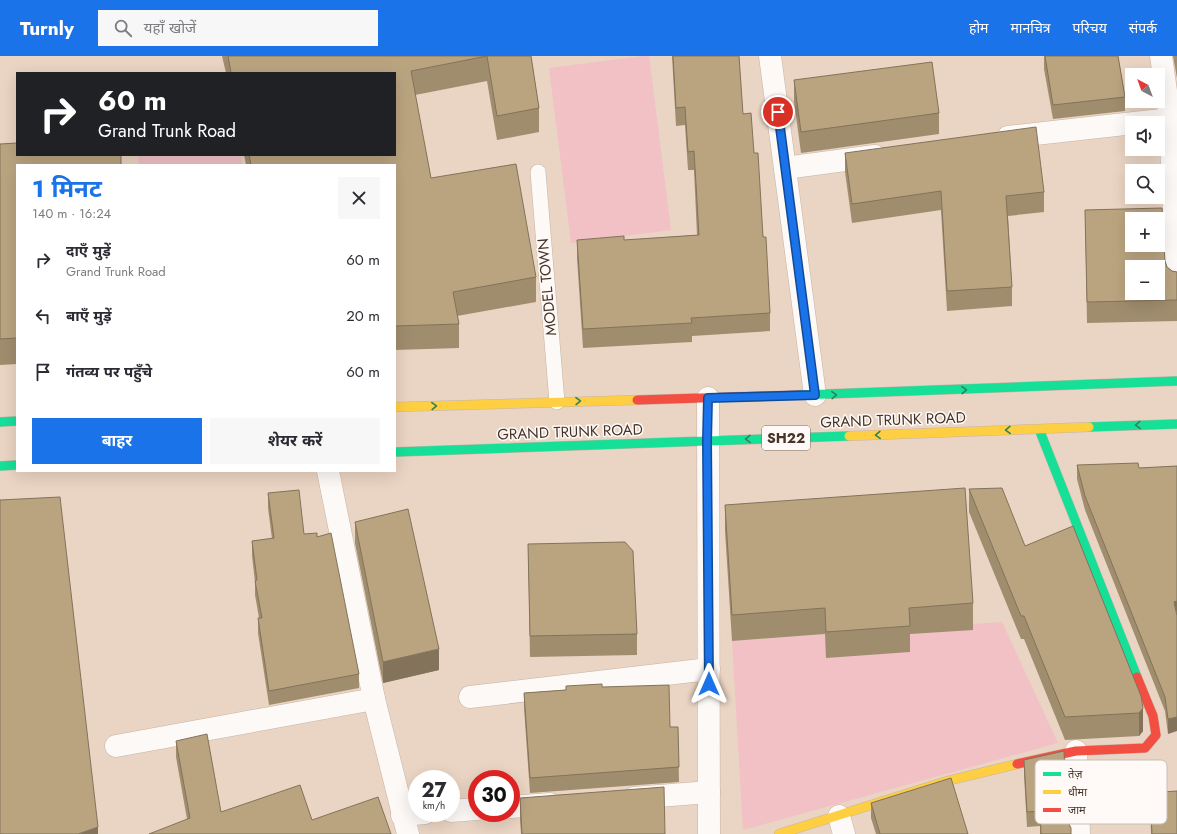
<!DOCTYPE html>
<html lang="hi">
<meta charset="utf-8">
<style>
body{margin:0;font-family:Jost,"Noto Sans Devanagari",sans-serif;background:#f7f7f7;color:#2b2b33;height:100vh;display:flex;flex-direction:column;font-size:15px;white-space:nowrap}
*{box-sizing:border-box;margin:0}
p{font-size:13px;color:#7c7c81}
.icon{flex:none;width:22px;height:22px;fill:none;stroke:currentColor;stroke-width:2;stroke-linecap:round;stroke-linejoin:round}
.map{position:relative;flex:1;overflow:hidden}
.panel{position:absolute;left:16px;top:108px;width:380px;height:308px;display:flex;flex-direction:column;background:#fff;border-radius:0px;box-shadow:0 4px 16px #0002}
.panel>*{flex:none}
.banner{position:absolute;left:16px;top:16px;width:380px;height:84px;border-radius:0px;box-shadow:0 4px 16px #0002;background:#202124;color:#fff;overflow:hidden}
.needle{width:26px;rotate:319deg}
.controls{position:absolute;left:1125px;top:12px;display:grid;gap:8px}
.controls a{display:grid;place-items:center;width:40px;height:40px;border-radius:0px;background:#fff;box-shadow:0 4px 16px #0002;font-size:20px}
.speed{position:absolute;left:408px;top:714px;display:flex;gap:8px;font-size:20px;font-weight:700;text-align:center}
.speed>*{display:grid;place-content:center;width:52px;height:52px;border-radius:50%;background:#fff;box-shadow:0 4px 16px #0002;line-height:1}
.speed small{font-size:10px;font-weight:400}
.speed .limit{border:6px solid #d22;background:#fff;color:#111}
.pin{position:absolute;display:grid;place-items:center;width:34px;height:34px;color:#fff;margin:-17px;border:2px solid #fff;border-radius:50%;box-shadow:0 1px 4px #0007}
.me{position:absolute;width:44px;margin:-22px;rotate:0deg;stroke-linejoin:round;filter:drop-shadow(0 0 3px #0008)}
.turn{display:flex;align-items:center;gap:14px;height:84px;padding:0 16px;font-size:18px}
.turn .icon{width:52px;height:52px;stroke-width:2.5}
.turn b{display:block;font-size:28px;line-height:34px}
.round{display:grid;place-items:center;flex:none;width:42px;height:42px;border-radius:0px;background:#f7f7f7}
.summary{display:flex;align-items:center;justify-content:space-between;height:68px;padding:0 16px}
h1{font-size:24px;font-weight:700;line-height:30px;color:#1a73e8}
.cta{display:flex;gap:8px;margin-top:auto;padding:8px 16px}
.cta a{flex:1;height:46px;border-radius:0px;background:#1a73e8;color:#fff;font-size:16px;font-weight:700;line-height:46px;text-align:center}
.cta a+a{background:#f7f7f7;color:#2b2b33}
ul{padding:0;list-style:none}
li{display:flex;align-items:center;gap:12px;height:56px;padding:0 16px}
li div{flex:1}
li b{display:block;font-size:15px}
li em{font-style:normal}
header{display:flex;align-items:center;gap:24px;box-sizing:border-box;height:56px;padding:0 20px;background:#1a73e8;color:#fff}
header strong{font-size:19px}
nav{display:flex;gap:22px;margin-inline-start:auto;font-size:14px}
.search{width:280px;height:36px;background:#f7f7f7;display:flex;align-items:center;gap:10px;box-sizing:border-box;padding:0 14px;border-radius:0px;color:#7c7c81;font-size:15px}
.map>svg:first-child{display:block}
.green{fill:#f1c1c6}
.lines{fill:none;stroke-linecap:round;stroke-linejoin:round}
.lane-casing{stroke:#c6b4a7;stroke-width:16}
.street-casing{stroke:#c6b4a7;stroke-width:23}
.fast-casing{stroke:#c6b4a7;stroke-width:10}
.slow-casing{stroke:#c6b4a7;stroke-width:10}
.jam-casing{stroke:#c6b4a7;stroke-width:10}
.lane{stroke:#fcf9f6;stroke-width:15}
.street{stroke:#fcf9f6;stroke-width:22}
.fast{stroke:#16e098;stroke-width:9}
.slow{stroke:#ffcf43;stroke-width:9}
.jam{stroke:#f24e42;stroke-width:9}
.wall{fill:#a08d6e}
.shaded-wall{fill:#82735a}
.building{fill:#baa480;stroke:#82735a;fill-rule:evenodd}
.oneway{stroke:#30825b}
.route-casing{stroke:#114b97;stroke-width:10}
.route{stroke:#1a73e8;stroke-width:7}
.labels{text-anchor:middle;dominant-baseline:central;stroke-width:3;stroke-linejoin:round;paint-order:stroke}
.shield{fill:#fffaf7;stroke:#7d7067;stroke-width:1}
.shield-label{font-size:14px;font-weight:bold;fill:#453529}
.street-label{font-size:15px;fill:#453529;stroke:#fffaf7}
.key{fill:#fffaf7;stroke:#c7bfb9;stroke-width:1}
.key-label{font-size:11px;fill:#453529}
</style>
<header>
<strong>Turnly</strong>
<div class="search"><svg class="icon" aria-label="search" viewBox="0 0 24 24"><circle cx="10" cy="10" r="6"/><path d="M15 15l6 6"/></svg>यहाँ खोजें</div>
<nav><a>होम</a><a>मानचित्र</a><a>परिचय</a><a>संपर्क</a></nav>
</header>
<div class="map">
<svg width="1177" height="778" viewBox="0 0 1177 778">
<rect width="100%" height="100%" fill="#ead4c3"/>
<g class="green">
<path d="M 643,0 L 649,0 L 671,174 L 571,187 L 549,12 Z"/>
<path d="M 138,99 L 241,99 L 242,109 L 139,109 Z"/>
<path d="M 1002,566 L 1058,687 L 743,774 L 732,585 Z"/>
</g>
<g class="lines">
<defs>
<path id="lane" d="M 538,116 L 557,346"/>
<g id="street">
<path d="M 770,0 L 815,339"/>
<path d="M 1161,0 L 1170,63 L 1177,225"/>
<path d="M 1008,81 L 1170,63"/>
<path d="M 785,112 L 875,100"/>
<path d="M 708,342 L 709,778"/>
<path d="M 328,415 L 374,643 L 408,778"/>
<path d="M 470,641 L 709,613"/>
<path d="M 116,690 L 374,643"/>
<path d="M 1076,695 L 1079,778"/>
<path d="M 634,742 L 709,736"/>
<path d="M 511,751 L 550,748"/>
<path d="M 451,755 L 477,753"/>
<path d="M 402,759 L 425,757"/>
<path d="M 839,760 L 844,778"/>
</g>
<g id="fast">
<path d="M 800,339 L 1177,325"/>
<path d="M 0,366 L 17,365"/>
<path d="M 1089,371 L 1177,368"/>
<path d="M 1039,373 L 1137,621"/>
<path d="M 395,396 L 849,380"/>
<path d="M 0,410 L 17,409"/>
</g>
<g id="slow">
<path d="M 395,351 L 637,344"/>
<path d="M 849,380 L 1089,371"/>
<path d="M 779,778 L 947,725 L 1017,708"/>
</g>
<g id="jam">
<path d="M 637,344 L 800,339"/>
<path d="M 1017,708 L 1076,695 L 1145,692 L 1156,679 L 1153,660 L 1137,621"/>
</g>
</defs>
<use href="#lane" class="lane-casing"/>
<use href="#street" class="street-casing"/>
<use href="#fast" class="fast-casing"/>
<use href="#slow" class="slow-casing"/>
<use href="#jam" class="jam-casing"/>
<use href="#lane" class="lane"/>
<use href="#street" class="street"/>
<use href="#fast" class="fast"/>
<use href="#slow" class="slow"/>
<use href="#jam" class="jam"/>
</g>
<g class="wall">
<path d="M 222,0 L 531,0 L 539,52 L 539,76 L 497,84 L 487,25 L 415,39 L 431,122 L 536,221 L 536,246 L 457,260 L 459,268 L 459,292 L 395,294 L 395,109 L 246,109 L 244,99 L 395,99 L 395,17 L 226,17 Z"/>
<path d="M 672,0 L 739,0 L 743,58 L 754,97 L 763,181 L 770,257 L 770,275 L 692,280 L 692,286 L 583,292 L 577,202 L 577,184 L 624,184 L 697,179 L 694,114 L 688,114 L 685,69 L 676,70 Z"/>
<path d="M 1044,0 L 1118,0 L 1125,41 L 1125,55 L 1053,63 L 1044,13 Z"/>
<path d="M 1173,0 L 1177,0 L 1177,22 Z"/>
<path d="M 794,24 L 939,57 L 939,78 L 801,97 L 794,45 Z"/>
<path d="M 0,88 L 17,109 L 17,308 L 0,309 Z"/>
<path d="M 845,97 L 1044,136 L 1044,156 L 1008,160 L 1012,231 L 1012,250 L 947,255 L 941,154 L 852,167 L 845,116 Z"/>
<path d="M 1085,154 L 1165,205 L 1167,211 L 1172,215 L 1177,216 L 1177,265 L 1087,267 Z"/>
<path d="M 1077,409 L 1139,412 L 1177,410 L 1168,678 L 1165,655 L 1085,454 L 1077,423 Z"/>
<path d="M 969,433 L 1025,490 L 1141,640 L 1143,675 L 1139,680 L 1065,684 L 1024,583 L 1021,583 L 969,456 Z"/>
<path d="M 268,437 L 304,478 L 317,481 L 359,618 L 359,632 L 269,649 L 258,577 L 258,562 L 259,562 L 255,539 L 255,526 L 252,500 L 252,485 L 272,483 L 268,452 Z"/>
<path d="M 725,449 L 973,547 L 973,574 L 910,578 L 910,596 L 826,602 L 825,578 L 732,585 L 725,475 Z"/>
<path d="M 355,466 L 439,614 L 383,627 L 355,487 Z"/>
<path d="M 528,488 L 637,578 L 637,599 L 530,601 Z"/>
<path d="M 602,631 L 670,671 L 678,671 L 679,726 L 530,737 L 524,652 L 524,637 Z"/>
<path d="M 176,685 L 221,756 L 312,764 L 187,763 L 176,701 Z"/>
<path d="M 1024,704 L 1067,764 L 1071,778 L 1040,778 L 1040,770 L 1027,771 L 1024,719 Z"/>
<path d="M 1150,737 L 1177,778 L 1151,778 Z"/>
<path d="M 520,742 L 665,778 L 521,778 L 520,763 Z"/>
<path d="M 871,747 L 968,778 L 876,778 L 871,762 Z"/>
</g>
<g class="shaded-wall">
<path d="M 1177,545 L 1177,560 L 1174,546 Z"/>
<path d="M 439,593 L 439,614 L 383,627 L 383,606 Z"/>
<path d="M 1143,652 L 1143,675 L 1139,680 L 1139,657 Z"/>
<path d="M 1177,661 L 1177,675 L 1168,678 L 1168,663 Z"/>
<path d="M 98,771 L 98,778 L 78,778 Z"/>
</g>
<g class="building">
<path d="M 228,0 L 531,0 L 539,52 L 497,60 L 487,0 L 411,15 L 431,122 L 516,108 L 536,221 L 453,236 L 459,268 L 395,270 L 395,109 L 251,109 L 249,99 L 395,99 L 395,17 L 231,17 Z"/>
<path d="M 673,0 L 739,0 L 743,58 L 751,57 L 754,97 L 758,97 L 763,181 L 766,181 L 770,257 L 691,262 L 692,267 L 583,273 L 577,184 L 624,180 L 624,184 L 699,179 L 694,95 L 688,96 L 685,51 L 676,52 Z"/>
<path d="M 1045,0 L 1118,0 L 1125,41 L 1053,49 Z"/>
<path d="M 932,6 L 939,57 L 801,76 L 794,24 Z"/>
<path d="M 1036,71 L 1044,136 L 1006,140 L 1012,231 L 947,235 L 941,135 L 852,148 L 845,97 Z"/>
<path d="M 17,87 L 17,99 L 121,99 L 121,109 L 17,109 L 17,282 L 0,283 L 0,88 Z"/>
<path d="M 1162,152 L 1165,205 L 1167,211 L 1172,215 L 1177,216 L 1177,244 L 1087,246 L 1085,154 ZM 1132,163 L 1158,163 L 1158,189 L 1132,189 ZM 1132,211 L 1158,211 L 1158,237 L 1132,237 Z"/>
<path d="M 1138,407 L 1139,412 L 1177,410 L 1177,545 L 1174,546 L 1177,560 L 1177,661 L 1168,663 L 1165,641 L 1085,440 L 1077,409 Z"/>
<path d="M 965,432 L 973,547 L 909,552 L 910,570 L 826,576 L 825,552 L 732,559 L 725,449 Z"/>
<path d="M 1002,432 L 1025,490 L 1073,470 L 1141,640 L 1143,652 L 1139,657 L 1065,661 L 1024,560 L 1021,560 L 969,433 Z"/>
<path d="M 299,434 L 304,478 L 317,477 L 317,481 L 331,477 L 359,618 L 269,635 L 258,562 L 262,562 L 255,525 L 257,524 L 252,485 L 274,482 L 268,437 Z"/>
<path d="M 60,441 L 98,771 L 78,778 L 0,778 L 0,444 Z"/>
<path d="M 408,453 L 439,593 L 383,606 L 355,466 Z"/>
<path d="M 625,486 L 633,495 L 637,578 L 530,580 L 528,488 Z"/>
<path d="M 602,628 L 602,631 L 669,629 L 670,671 L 678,671 L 679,711 L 530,722 L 524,637 L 566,634 L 566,630 Z"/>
<path d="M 207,678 L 221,756 L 300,729 L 312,764 L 378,741 L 391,778 L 149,778 L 190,762 L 176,685 Z"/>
<path d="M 1064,695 L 1067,764 L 1071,772 L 1071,778 L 1041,778 L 1040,755 L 1027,756 L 1024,704 Z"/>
<path d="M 951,722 L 968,778 L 880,778 L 871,747 Z"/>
<path d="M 664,731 L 665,778 L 522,778 L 520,742 Z"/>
<path d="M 1177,735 L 1177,778 L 1152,778 L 1150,737 Z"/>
</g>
<defs><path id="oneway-chevron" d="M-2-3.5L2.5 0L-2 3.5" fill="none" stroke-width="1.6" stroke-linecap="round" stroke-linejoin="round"/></defs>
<g class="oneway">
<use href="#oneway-chevron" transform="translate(964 334) rotate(-2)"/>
<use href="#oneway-chevron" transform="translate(834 339) rotate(-2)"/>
<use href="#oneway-chevron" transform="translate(578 345) rotate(-1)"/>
<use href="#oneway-chevron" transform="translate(434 350) rotate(-2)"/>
<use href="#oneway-chevron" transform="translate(1138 369) rotate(178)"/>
<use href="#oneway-chevron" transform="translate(1008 374) rotate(178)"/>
<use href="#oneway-chevron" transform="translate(878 379) rotate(178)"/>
<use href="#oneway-chevron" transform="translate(748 383) rotate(178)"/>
</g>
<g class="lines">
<defs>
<path id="route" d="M 709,628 L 707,385 L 708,342 L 815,339 L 778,56"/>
</defs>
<use href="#route" class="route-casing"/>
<use href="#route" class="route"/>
</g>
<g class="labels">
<rect class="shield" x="762" y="370" width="48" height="24" rx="3"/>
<g class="shield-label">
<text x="786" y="382">SH22</text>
</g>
<g class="street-label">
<text transform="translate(547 231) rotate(-95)">MODEL TOWN</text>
<text transform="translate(893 364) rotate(-2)">GRAND TRUNK ROAD</text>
<text transform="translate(570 376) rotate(-2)">GRAND TRUNK ROAD</text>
</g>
</g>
<rect x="1035" y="704" width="132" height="64" rx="6" class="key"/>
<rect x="1043" y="716" width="18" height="4" fill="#16e098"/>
<rect x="1043" y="734" width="18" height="4" fill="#ffcf43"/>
<rect x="1043" y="752" width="18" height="4" fill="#f24e42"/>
<g class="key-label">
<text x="1068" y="722">तेज़</text>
<text x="1068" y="740">धीमा</text>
<text x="1068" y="758">जाम</text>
</g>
</svg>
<div class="controls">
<a><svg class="needle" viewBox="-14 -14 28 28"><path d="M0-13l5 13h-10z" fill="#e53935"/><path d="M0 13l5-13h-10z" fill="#7c7c81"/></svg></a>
<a><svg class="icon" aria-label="sound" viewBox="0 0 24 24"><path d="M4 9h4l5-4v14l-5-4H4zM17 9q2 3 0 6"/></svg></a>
<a><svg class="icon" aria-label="search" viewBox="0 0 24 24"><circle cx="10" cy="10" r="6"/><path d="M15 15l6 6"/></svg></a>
<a>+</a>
<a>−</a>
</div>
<div class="speed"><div>27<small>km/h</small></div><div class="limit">30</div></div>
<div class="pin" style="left:778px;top:56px;background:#d93025"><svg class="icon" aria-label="arrive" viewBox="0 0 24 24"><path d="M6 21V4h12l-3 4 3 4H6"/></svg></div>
<svg class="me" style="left:709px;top:628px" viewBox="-20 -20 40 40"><path d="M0-17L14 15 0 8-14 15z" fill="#1a73e8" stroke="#fff" stroke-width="4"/></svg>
<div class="banner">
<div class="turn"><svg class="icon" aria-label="right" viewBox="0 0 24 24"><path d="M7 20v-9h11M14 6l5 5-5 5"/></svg><div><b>60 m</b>Grand Trunk Road</div></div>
</div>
<section class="panel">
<div class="summary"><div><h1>1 मिनट</h1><p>140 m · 16:24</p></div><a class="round"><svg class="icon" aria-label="close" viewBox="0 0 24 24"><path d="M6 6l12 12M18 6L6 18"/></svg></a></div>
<ul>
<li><svg class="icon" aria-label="right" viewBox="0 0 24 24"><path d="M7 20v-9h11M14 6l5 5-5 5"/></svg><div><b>दाएँ मुड़ें</b><p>Grand Trunk Road</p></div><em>60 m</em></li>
<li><svg class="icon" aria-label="left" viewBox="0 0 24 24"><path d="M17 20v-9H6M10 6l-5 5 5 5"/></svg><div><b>बाएँ मुड़ें</b></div><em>20 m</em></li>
<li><svg class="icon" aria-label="arrive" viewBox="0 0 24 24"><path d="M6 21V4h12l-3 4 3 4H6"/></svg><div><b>गंतव्य पर पहुँचे</b></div><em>60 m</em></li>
</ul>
<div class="cta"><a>बाहर</a><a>शेयर करें</a></div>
</section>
</div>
